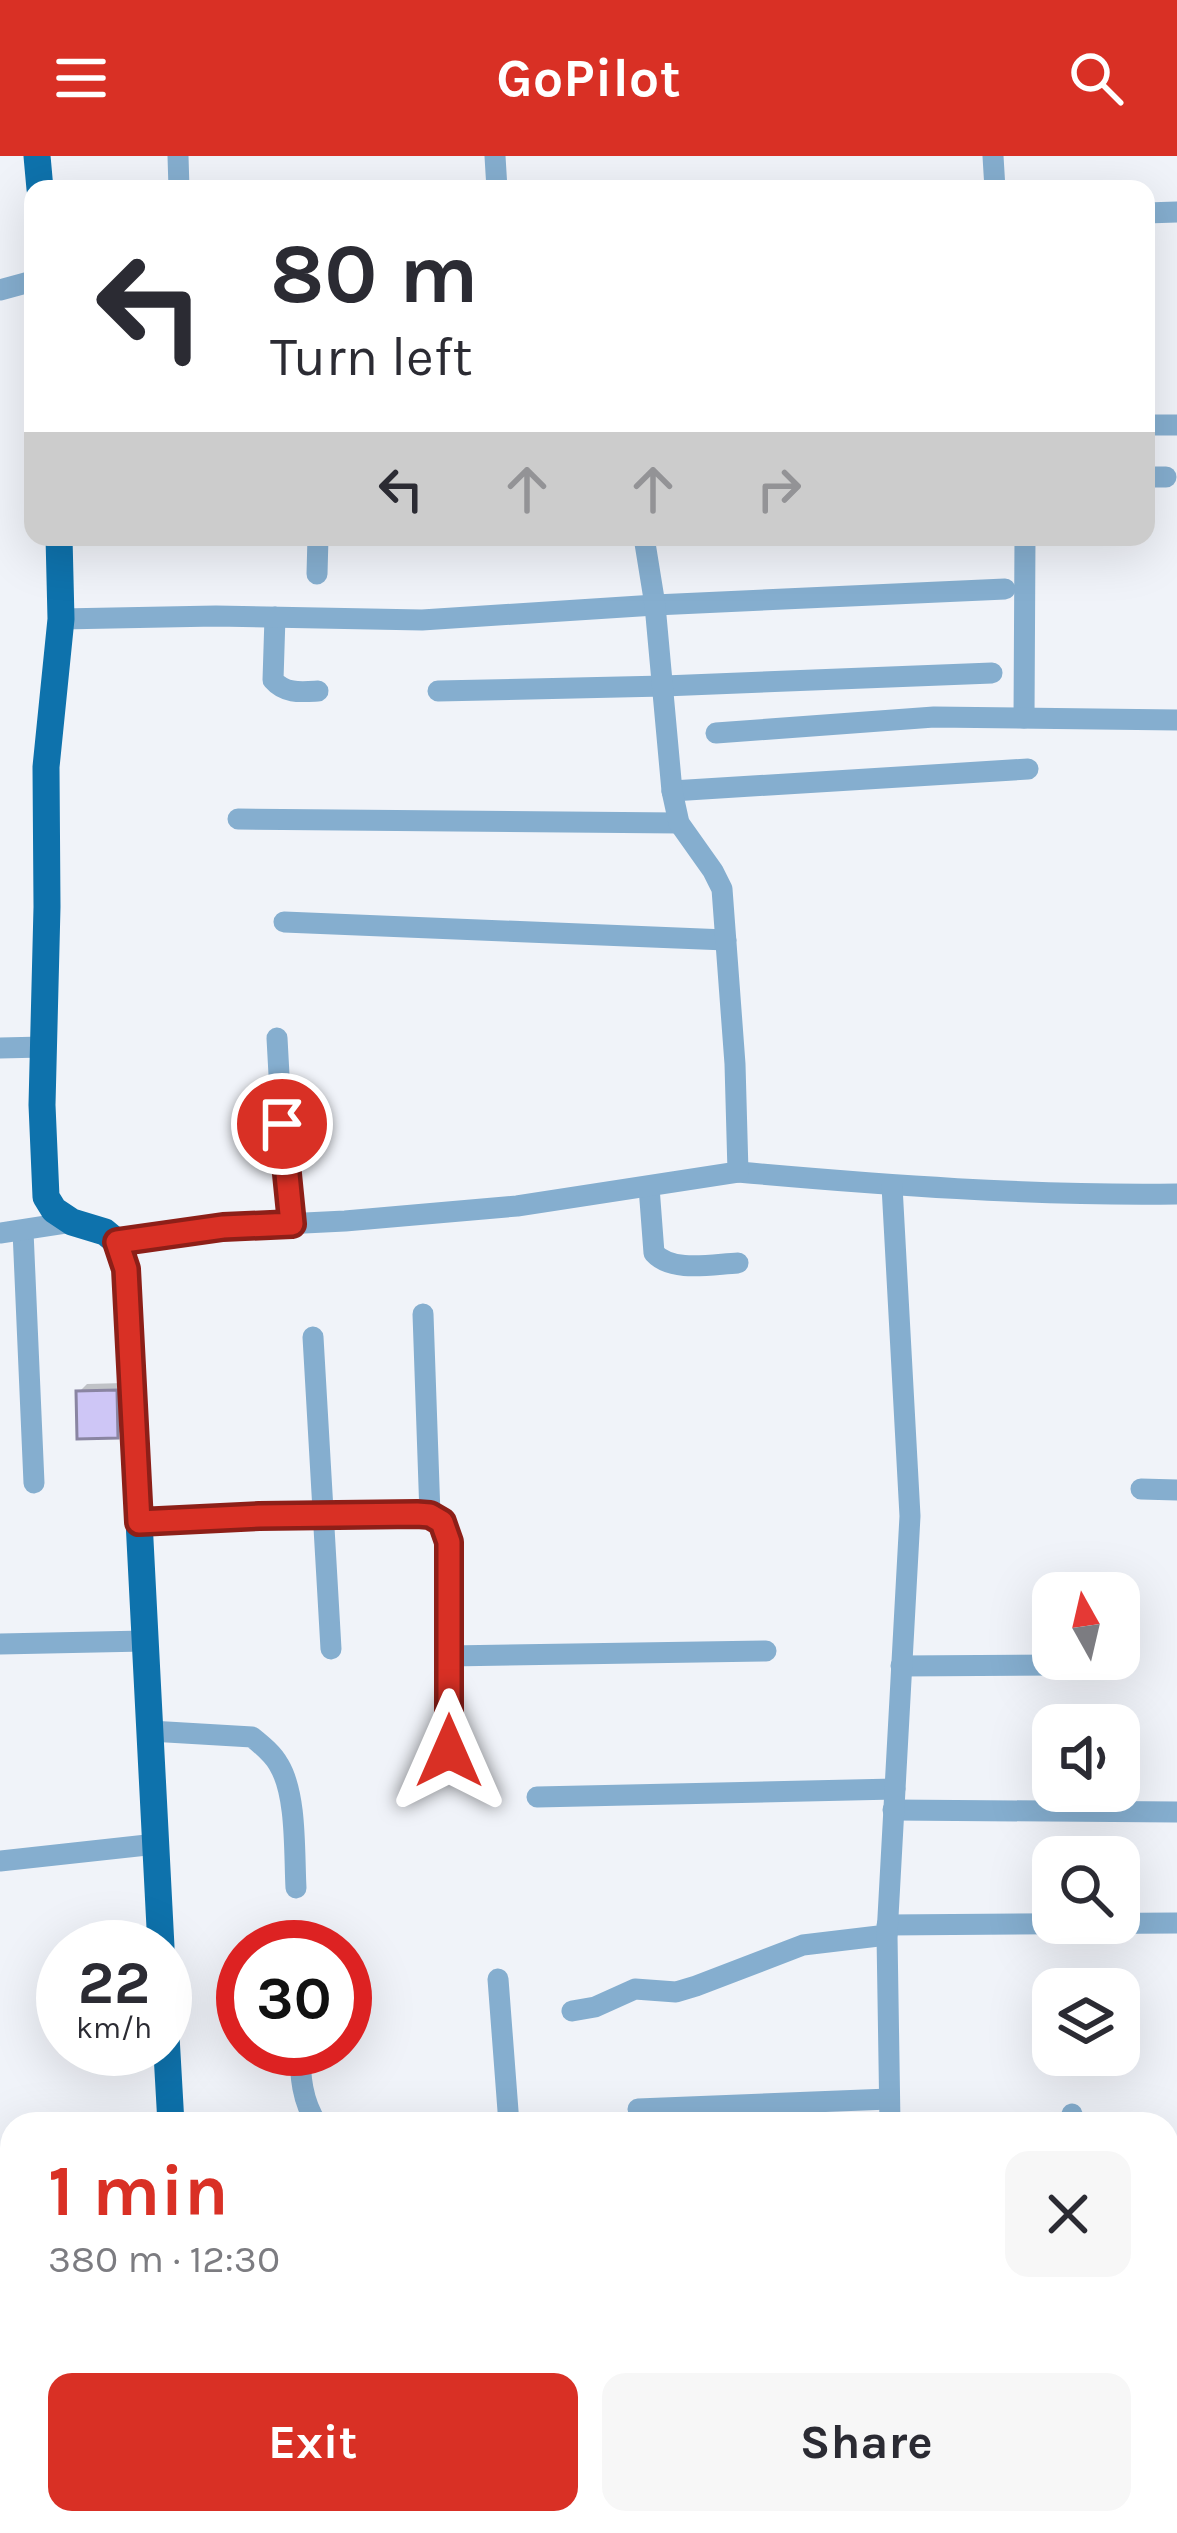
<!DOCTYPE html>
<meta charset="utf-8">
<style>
body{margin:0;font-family:Karla,sans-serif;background:#f7f7f7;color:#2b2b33;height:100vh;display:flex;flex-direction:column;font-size:45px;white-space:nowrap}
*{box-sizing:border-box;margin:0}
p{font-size:39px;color:#7c7c81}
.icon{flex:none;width:66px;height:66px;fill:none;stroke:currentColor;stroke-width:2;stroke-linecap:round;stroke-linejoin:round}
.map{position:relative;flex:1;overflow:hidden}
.drawer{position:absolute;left:0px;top:1956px;width:1179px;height:423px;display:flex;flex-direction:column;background:#fff;border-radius:36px 36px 0 0;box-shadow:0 12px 48px #0002}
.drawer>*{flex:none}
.guide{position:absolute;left:24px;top:24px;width:1131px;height:366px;border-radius:24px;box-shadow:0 12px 48px #0002;background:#fff;color:#2b2b33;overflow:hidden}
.needle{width:78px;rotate:352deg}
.fabs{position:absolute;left:1032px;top:1416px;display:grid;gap:24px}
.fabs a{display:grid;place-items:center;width:108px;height:108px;border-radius:24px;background:#fff;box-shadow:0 12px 48px #0002;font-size:60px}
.speed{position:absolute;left:36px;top:1764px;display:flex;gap:24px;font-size:60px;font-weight:700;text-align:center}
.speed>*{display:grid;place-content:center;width:156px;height:156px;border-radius:50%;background:#fff;box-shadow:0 12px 48px #0002;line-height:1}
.speed small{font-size:30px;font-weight:400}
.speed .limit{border:18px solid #d22;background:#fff;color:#111}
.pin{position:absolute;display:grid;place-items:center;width:102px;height:102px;color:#fff;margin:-51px;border:6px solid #fff;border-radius:50%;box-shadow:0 3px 12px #0007}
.me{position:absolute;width:132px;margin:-66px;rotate:0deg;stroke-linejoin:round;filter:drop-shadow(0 0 9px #0008)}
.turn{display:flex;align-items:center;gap:42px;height:252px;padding:0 48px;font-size:54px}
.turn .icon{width:156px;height:156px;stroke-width:2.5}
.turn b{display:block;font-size:84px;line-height:102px}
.lanes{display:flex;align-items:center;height:114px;padding:0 48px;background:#0003;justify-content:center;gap:60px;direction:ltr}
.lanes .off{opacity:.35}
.round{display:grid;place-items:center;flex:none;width:126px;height:126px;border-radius:24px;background:#f7f7f7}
.head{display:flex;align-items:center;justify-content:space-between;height:204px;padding:0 48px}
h1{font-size:72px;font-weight:700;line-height:90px;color:#d93025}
.action{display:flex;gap:24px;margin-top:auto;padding:24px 48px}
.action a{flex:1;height:138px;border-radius:24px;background:#d93025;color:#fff;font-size:48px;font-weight:700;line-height:138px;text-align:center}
.action a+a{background:#f7f7f7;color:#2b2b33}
header{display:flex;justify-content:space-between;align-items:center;height:156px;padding:0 48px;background:#d93025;color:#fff;font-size:54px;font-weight:700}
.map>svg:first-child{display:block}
.shadow{fill:#0003}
.building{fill:#cec6f6;stroke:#8a85a2;stroke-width:3}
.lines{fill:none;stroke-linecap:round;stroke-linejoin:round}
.minor{stroke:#85aecf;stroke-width:21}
.major{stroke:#0e72ac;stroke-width:27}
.route-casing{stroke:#8d1f18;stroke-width:30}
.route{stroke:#d93025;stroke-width:21}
</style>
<header><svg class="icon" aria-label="menu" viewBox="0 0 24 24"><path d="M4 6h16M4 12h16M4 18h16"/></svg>GoPilot<svg class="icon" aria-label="search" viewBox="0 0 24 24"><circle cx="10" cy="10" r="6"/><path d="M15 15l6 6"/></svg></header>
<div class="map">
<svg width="1177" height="2377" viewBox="0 0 1177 2377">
<rect width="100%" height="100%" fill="#f0f3f9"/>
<path class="shadow" d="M 124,1227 L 125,1271 L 117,1279 L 79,1236 L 87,1228 Z"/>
<path class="building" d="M 117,1234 L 118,1282 L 77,1283 L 76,1235 Z"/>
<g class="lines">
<g class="minor">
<path d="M 178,0 L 179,33"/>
<path d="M 495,0 L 497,33"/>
<path d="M 993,0 L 995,33"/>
<path d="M 1146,57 L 1177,56"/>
<path d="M 0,134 L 33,125"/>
<path d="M 1146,269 L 1177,269"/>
<path d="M 1146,321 L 1166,321"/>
<path d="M 317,418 L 318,381"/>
<path d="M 275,461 L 273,524 C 285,538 301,536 318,535"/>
<path d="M 61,463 L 216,460 L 422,464 L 655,449 L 1005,433"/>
<path d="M 438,535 L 664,530 L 992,517"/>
<path d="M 1024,562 L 1025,381"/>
<path d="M 716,577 L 934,561 L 1177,564"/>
<path d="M 672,635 L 1028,613"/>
<path d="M 238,663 L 679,667"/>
<path d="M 284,766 L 726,784"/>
<path d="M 277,882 L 284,1011 L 292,1068"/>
<path d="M 0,892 L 43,891"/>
<path d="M 738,1016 C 884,1029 1030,1040 1177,1038"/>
<path d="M 649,1031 L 654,1097 C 672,1117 713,1108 738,1107"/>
<path d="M 23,1075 L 34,1327"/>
<path d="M 0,1077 L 72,1066"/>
<path d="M 117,1086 L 223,1071 L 345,1065 L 517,1050 L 738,1016 L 735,908 L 722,733 L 713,715 L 679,667 L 672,635 L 655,449 L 644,381"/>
<path d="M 423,1158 L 430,1359"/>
<path d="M 313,1181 L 331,1493"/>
<path d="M 1141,1333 L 1177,1334"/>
<path d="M 139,1366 L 259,1360 L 417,1357 C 440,1360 442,1365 449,1386 L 449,1595"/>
<path d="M 0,1488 L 145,1485"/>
<path d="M 449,1500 L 766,1495"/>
<path d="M 901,1510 L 1060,1509"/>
<path d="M 150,1575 L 252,1581 C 262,1589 273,1598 279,1609 C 297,1639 294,1697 296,1732"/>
<path d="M 537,1641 L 895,1633"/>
<path d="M 893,1654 L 1177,1656"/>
<path d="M 0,1705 L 156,1688"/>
<path d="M 887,1769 L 1177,1767"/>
<path d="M 498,1823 L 509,1968"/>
<path d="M 572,1855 L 595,1851 L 635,1833 L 676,1836 L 696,1830 L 803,1789 L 887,1779"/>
<path d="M 300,1893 C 300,1920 302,1945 317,1968"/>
<path d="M 638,1953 L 889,1943"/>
<path d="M 1072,1958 L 1074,1968"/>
<path d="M 890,1968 L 887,1779 L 910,1360 L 892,1030"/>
<path d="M 0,2147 L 12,2145"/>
<path d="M 1167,2296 L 1177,2292"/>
<path d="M 353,2367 L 353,2377"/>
<path d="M 708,2367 L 709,2377"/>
<path d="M 786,2367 L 787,2377"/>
<path d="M 1135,2367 L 1137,2377"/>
<path d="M 952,2377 L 971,2367"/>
</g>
<g class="major">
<path d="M 37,0 L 40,33"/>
<path d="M 59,381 L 61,463 L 46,611 L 47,751 L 42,949 L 46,1041 L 54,1054 L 72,1066 L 105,1076 L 117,1086 L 126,1113 L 161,1791"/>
<path d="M 165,1862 L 171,1968"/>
<path d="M 206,2367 L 207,2377"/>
</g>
</g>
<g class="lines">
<defs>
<path id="route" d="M 282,968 L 292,1068 L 223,1071 L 117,1086 L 126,1113 L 139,1366 L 259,1360 L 417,1358 L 430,1359 L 442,1366 L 449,1386 L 449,1595"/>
</defs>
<use href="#route" class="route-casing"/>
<use href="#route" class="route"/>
</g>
</svg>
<div class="fabs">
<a><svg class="needle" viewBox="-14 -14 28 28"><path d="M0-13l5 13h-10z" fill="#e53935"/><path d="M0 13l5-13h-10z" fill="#7c7c81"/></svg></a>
<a><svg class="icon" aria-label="sound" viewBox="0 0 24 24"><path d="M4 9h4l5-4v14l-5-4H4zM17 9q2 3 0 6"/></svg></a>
<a><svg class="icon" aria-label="search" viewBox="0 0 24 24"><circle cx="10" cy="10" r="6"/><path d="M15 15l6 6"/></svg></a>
<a><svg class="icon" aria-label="layers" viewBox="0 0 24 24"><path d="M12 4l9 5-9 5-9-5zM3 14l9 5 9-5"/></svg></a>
</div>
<div class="speed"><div>22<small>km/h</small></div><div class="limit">30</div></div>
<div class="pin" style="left:282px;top:968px;background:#d93025"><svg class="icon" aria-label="arrive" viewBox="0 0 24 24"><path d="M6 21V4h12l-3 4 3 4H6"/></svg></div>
<svg class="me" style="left:449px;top:1595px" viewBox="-20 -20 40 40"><path d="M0-17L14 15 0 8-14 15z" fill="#d93025" stroke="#fff" stroke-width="4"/></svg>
<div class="guide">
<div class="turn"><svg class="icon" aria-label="left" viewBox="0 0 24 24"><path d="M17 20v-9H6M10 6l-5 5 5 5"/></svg><div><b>80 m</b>Turn left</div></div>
<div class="lanes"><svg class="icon" aria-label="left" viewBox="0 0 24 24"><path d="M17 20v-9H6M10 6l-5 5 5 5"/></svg><svg class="icon off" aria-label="ahead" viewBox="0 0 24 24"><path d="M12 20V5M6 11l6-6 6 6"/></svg><svg class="icon off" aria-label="ahead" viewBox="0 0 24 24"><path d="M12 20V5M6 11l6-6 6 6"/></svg><svg class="icon off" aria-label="right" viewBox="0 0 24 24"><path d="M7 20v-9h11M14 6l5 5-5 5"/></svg></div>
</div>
<section class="drawer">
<div class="head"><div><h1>1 min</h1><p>380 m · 12:30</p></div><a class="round"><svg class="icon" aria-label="close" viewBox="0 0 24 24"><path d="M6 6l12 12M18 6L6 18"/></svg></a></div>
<div class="action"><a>Exit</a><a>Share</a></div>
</section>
</div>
